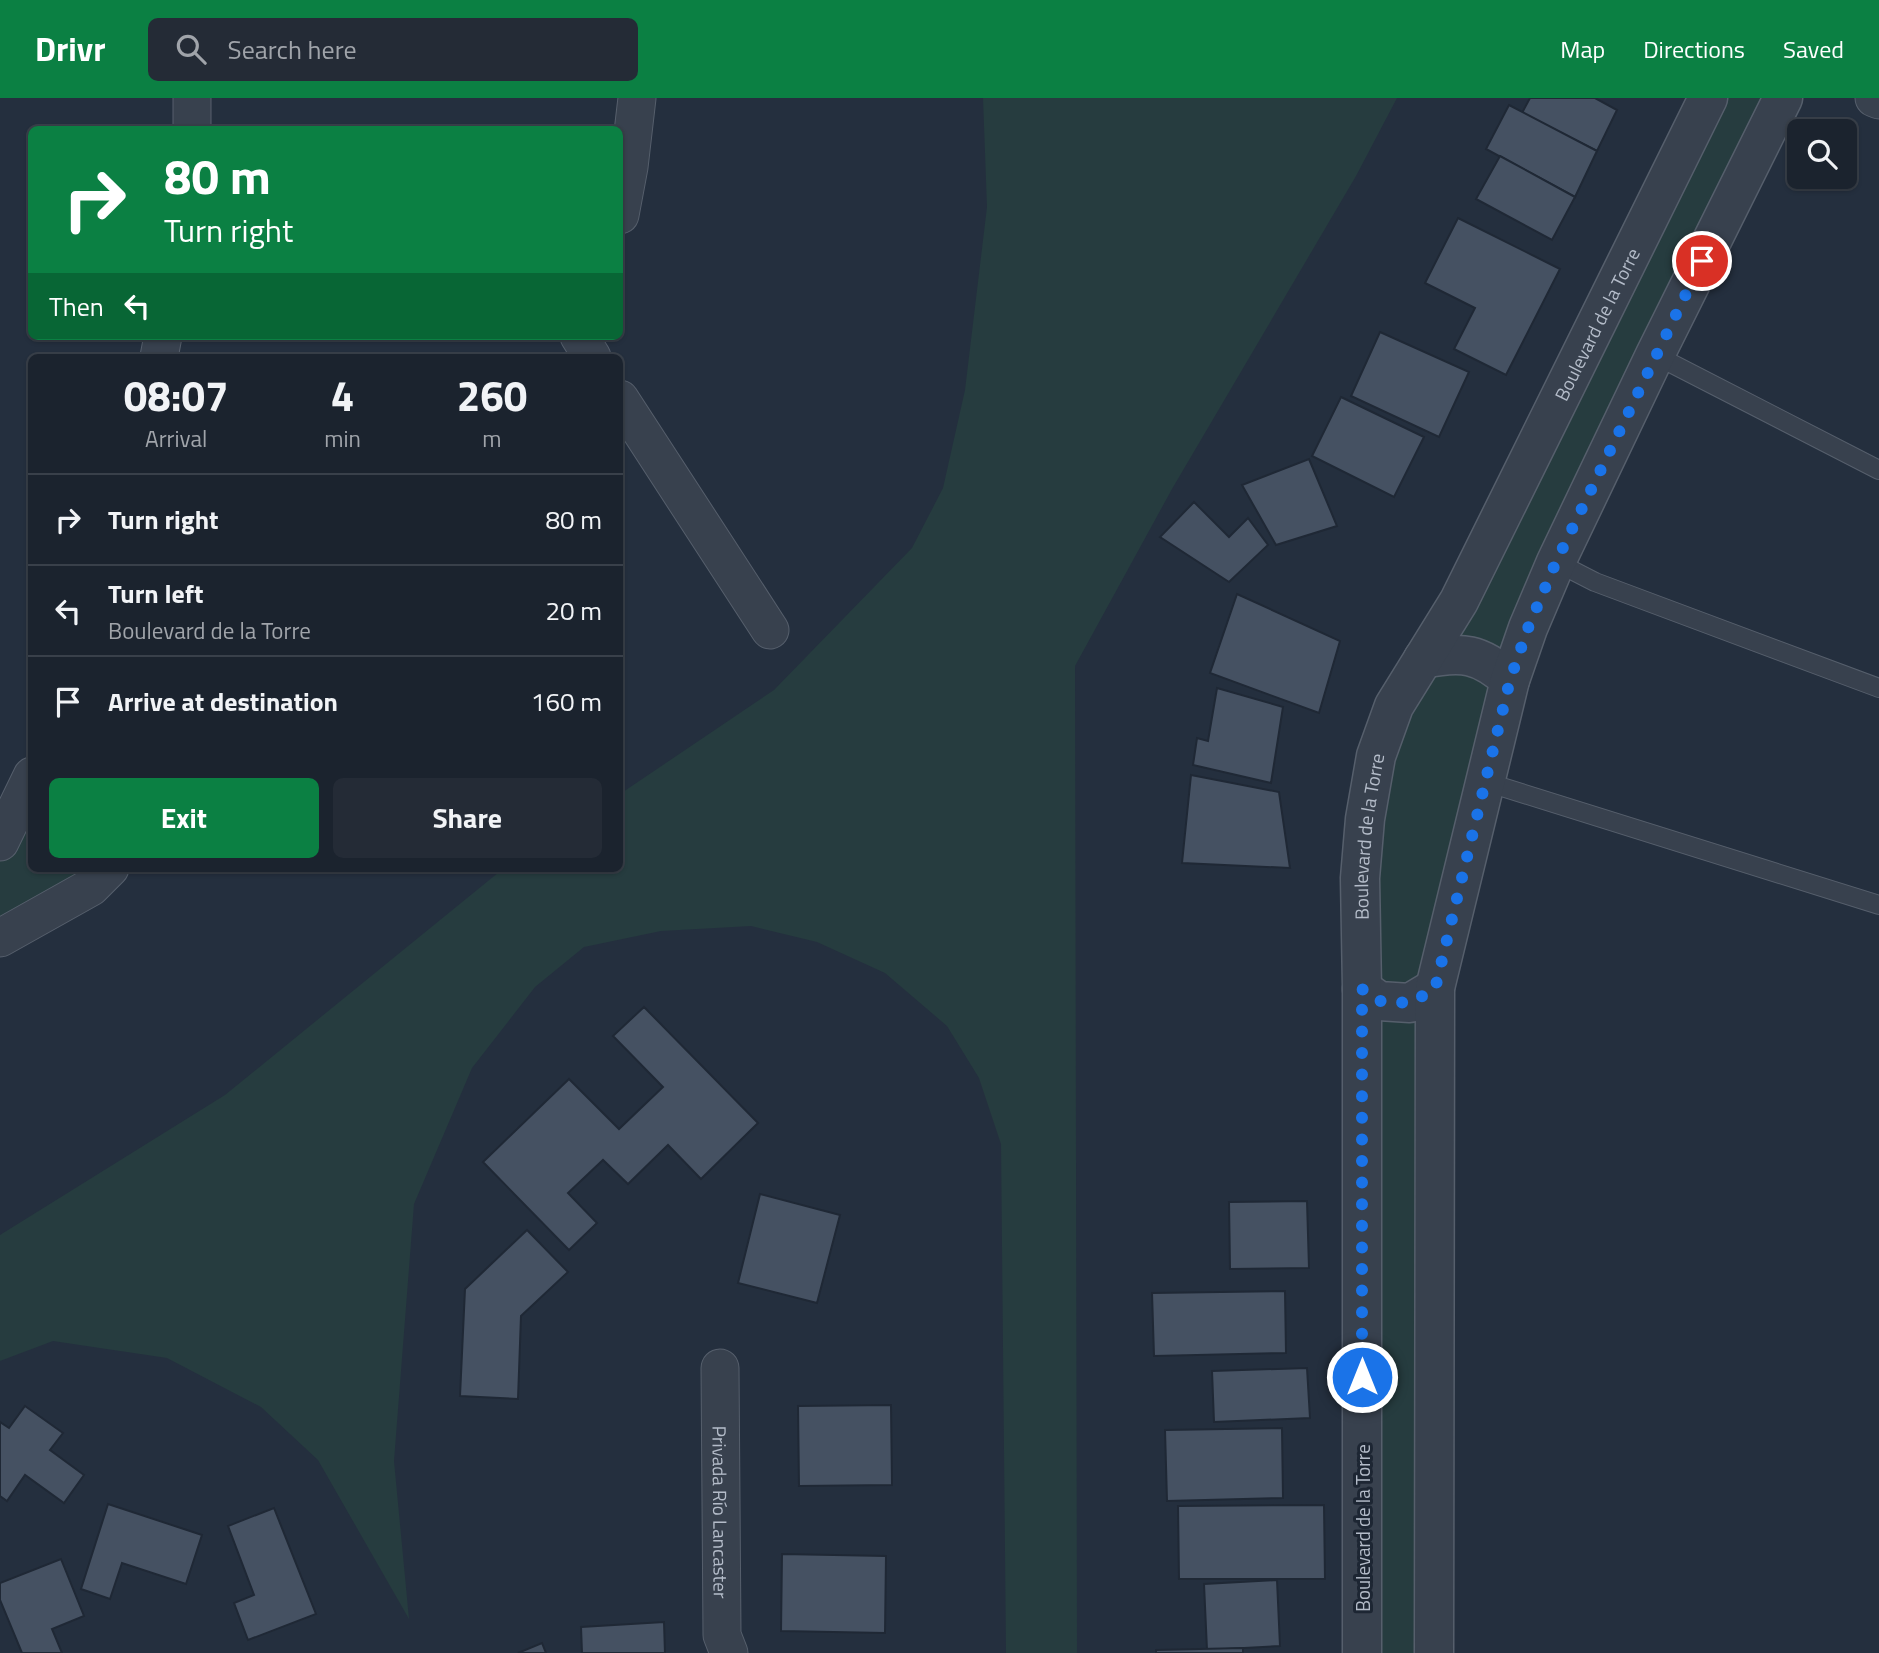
<!DOCTYPE html>
<meta charset="utf-8">
<style>
body{margin:0;font-family:"Titillium Web",sans-serif;background:#242b36;color:#f1f3f6;height:100vh;display:flex;flex-direction:column;font-size:26px;white-space:nowrap}
*{box-sizing:border-box;margin:0}
p{font-size:23px;color:#a0a4aa}
.icon{flex:none;width:38px;height:38px;fill:none;stroke:currentColor;stroke-width:2;stroke-linecap:round;stroke-linejoin:round}
.map{position:relative;flex:1;overflow:hidden}
.side{position:absolute;left:28px;top:256px;width:595px;height:518px;display:flex;flex-direction:column;background:#1b232e;border-radius:10px;box-shadow:0 2px 5px #0004,0 0 0 2px #39404a}
.side>*{flex:none}
.top-card{position:absolute;left:28px;top:28px;width:595px;height:214px;border-radius:10px;box-shadow:0 2px 5px #0004,0 0 0 2px #39404a;background:#0b8043;color:#fff;overflow:hidden}
.controls{position:absolute;left:1787px;top:21px;display:grid;gap:14px}
.controls a{display:grid;place-items:center;width:70px;height:70px;border-radius:10px;background:#1b232e;box-shadow:0 2px 5px #0004,0 0 0 2px #39404a;font-size:35px}
.pin{position:absolute;display:grid;place-items:center;width:60px;height:60px;color:#fff;margin:-30px;border:4px solid #fff;border-radius:50%;box-shadow:0 2px 7px #0007}
.me{position:absolute;width:77px;margin:-38px;rotate:0deg;stroke-linejoin:round;filter:drop-shadow(0 0 5px #0008)}
.turn{display:flex;align-items:center;gap:24px;height:147px;padding:0 21px;font-size:32px}
.turn .icon{width:91px;height:91px;stroke-width:2.5}
.turn b{display:block;font-size:49px;line-height:60px}
.then{display:flex;align-items:center;height:66px;padding:0 21px;background:#0003;gap:14px;font-size:26px}
.eta{display:flex;justify-content:space-evenly;align-items:center;height:119px;text-align:center}
.eta b{font-size:42px;font-weight:700;line-height:49px}
.primary-button{display:flex;gap:14px;margin-top:auto;padding:14px 21px}
.primary-button a{flex:1;height:80px;border-radius:10px;background:#0b8043;color:#fff;font-size:28px;font-weight:700;line-height:80px;text-align:center}
.primary-button a+a{background:#242b36;color:#f1f3f6}
ul{padding:0;list-style:none}
li{display:flex;align-items:center;gap:21px;height:91px;padding:0 21px;border-top:2px solid #39404a}
li div{flex:1}
li b{display:block;font-size:26px}
li em{font-style:normal}
header{display:flex;align-items:center;gap:42px;box-sizing:border-box;height:98px;padding:0 35px;background:#0b8043;color:#fff}
header strong{font-size:33px}
nav{display:flex;gap:38px;margin-inline-start:auto;font-size:24px}
.search{width:490px;height:63px;background:#242b36;display:flex;align-items:center;gap:18px;box-sizing:border-box;padding:0 24px;border-radius:10px;color:#a0a4aa;font-size:26px}
.map>svg:first-child{display:block}
.green{fill:#263c3f}
.building{fill:#455162;stroke:#1f2835;stroke-width:2}
.lines{fill:none;stroke-linecap:round;stroke-linejoin:round}
.service-casing{stroke:#565f6c;stroke-width:20}
.minor-casing{stroke:#565f6c;stroke-width:39}
.tertiary-casing{stroke:#565f6c;stroke-width:41}
.service{stroke:#38414e;stroke-width:18}
.minor{stroke:#38414e;stroke-width:37}
.tertiary{stroke:#38414e;stroke-width:38}
.route{stroke:#1a73e8;stroke-width:12;stroke-dasharray:0 21.6}
.labels{text-anchor:middle;dominant-baseline:central;stroke-width:6;stroke-linejoin:round;paint-order:stroke}
.street-label{font-size:19px;fill:#b4bcc9;stroke:#1d2633}
</style>
<header>
<strong>Drivr</strong>
<div class="search"><svg class="icon" aria-label="search" viewBox="0 0 24 24"><circle cx="10" cy="10" r="6"/><path d="M15 15l6 6"/></svg>Search here</div>
<nav><a>Map</a><a>Directions</a><a>Saved</a></nav>
</header>
<div class="map">
<svg width="1879" height="1555" viewBox="0 0 1879 1555">
<rect width="100%" height="100%" fill="#242f3e"/>
<g class="green">
<path d="M 983,0 L 1397,0 L 1356,78 L 1172,391 L 1075,568 L 1077,1555 L 1006,1555 L 1001,1046 L 979,980 L 947,928 L 885,875 L 817,844 L 751,828 L 661,833 L 584,849 L 535,889 L 472,970 L 414,1106 L 394,1363 L 409,1521 L 318,1362 L 261,1309 L 167,1260 L 53,1243 L 0,1263 L 0,1137 L 225,997 L 504,770 L 620,770 L 620,696 L 774,592 L 912,450 L 943,390 L 965,292 L 987,109 Z"/>
<path d="M 1708,0 L 1783,0 L 1556,464 L 1453,815 L 1434,1555 L 1362,1555 L 1376,658 Z"/>
<path d="M 31,678 L 32,770 L 110,770 L 0,840 L 0,744 Z"/>
</g>
<g class="building">
<path d="M 1530,0 L 1595,0 L 1617,12 L 1597,53 L 1522,15 Z"/>
<path d="M 1509,7 L 1597,53 L 1575,99 L 1486,51 Z"/>
<path d="M 1500,58 L 1575,99 L 1552,142 L 1476,101 Z"/>
<path d="M 1458,120 L 1560,171 L 1506,277 L 1454,251 L 1475,210 L 1425,185 Z"/>
<path d="M 1380,234 L 1469,274 L 1439,339 L 1351,298 Z"/>
<path d="M 1341,299 L 1424,339 L 1394,399 L 1312,358 Z"/>
<path d="M 1309,361 L 1337,428 L 1276,447 L 1242,387 Z"/>
<path d="M 1194,404 L 1229,439 L 1248,420 L 1268,447 L 1229,484 L 1160,439 Z"/>
<path d="M 1237,496 L 1340,543 L 1319,615 L 1210,575 Z"/>
<path d="M 1217,590 L 1283,609 L 1271,685 L 1193,667 L 1197,640 L 1208,643 Z"/>
<path d="M 1191,677 L 1279,694 L 1290,770 L 1182,765 Z"/>
<path d="M 644,909 L 758,1025 L 701,1081 L 668,1047 L 628,1086 L 603,1062 L 568,1095 L 597,1125 L 569,1152 L 483,1064 L 569,981 L 619,1031 L 663,989 L 613,938 Z"/>
<path d="M 760,1096 L 840,1117 L 817,1205 L 738,1185 Z"/>
<path d="M 1307,1103 L 1309,1170 L 1230,1171 L 1229,1104 Z"/>
<path d="M 527,1132 L 568,1174 L 521,1218 L 518,1301 L 460,1298 L 465,1191 Z"/>
<path d="M 1285,1193 L 1286,1255 L 1154,1258 L 1152,1195 Z"/>
<path d="M 1307,1270 L 1310,1320 L 1214,1324 L 1212,1273 Z"/>
<path d="M 891,1307 L 892,1387 L 799,1388 L 798,1308 Z"/>
<path d="M 25,1308 L 63,1335 L 50,1352 L 84,1377 L 64,1405 L 25,1377 L 7,1403 L 0,1398 L 0,1324 L 9,1330 Z"/>
<path d="M 1282,1330 L 1283,1400 L 1167,1403 L 1165,1332 Z"/>
<path d="M 108,1406 L 202,1437 L 186,1486 L 122,1465 L 110,1501 L 81,1491 Z"/>
<path d="M 1324,1407 L 1325,1481 L 1179,1481 L 1178,1408 Z"/>
<path d="M 274,1410 L 316,1516 L 248,1542 L 234,1505 L 254,1497 L 228,1428 Z"/>
<path d="M 782,1456 L 886,1458 L 885,1535 L 781,1533 Z"/>
<path d="M 61,1461 L 84,1518 L 52,1531 L 62,1555 L 22,1555 L 0,1502 L 0,1485 Z"/>
<path d="M 1277,1482 L 1280,1548 L 1207,1552 L 1204,1486 Z"/>
<path d="M 664,1524 L 665,1555 L 582,1555 L 581,1529 Z"/>
<path d="M 542,1545 L 546,1555 L 518,1555 Z"/>
<path d="M 1243,1550 L 1243,1555 L 1156,1555 L 1156,1552 Z"/>
</g>
<g class="lines">
<defs>
<g id="service">
<path d="M 1655,257 L 1879,372"/>
<path d="M 1556,464 L 1595,484 L 1879,590"/>
<path d="M 1486,684 L 1879,807"/>
</g>
<g id="minor">
<path d="M 1874,0 L 1879,2"/>
<path d="M 192,32 L 192,0"/>
<path d="M 620,117 L 629,69 L 637,0"/>
<path d="M 579,238 L 592,259"/>
<path d="M 159,259 L 163,238"/>
<path d="M 620,301 L 770,532"/>
<path d="M 0,744 L 32,678"/>
<path d="M 0,840 L 91,789 L 110,770"/>
<path id="s1" d="M 720,1270 L 722,1537 L 729,1555"/>
</g>
<g id="tertiary">
<path d="M 1423,561 C 1462,553 1480,555 1510,582"/>
<path d="M 1362,891 L 1379,903 L 1410,905 L 1435,890"/>
<path id="s2" d="M 1362,1555 L 1362,891 L 1360,780 L 1365,721 L 1376,658 L 1394,608 L 1459,503 L 1708,0"/>
<path d="M 1434,1555 L 1435,890 L 1510,582 L 1528,530 L 1556,464 L 1655,257 L 1783,0"/>
</g>
</defs>
<use href="#service" class="service-casing"/>
<use href="#minor" class="minor-casing"/>
<use href="#tertiary" class="tertiary-casing"/>
<use href="#service" class="service"/>
<use href="#minor" class="minor"/>
<use href="#tertiary" class="tertiary"/>
</g>
<g class="lines">
<path class="route" d="M 1362,1279 L 1362,891 L 1379,903 L 1410,905 L 1435,891 L 1510,582 L 1528,530 L 1556,464 L 1702,163"/>
</g>
<g class="labels">
<g class="street-label">
<text stroke="none"><textPath href="#s2" startOffset="1384">Boulevard de la Torre</textPath></text>
<text stroke="none"><textPath href="#s2" startOffset="817">Boulevard de la Torre</textPath></text>
<text stroke="none"><textPath href="#s1" startOffset="144">Privada Río Lancaster</textPath></text>
<text transform="translate(1362 1430) rotate(-90)">Boulevard de la Torre</text>
</g>
</g>
</svg>
<div class="controls">
<a><svg class="icon" aria-label="search" viewBox="0 0 24 24"><circle cx="10" cy="10" r="6"/><path d="M15 15l6 6"/></svg></a>
</div>
<div class="pin" style="left:1702px;top:163px;background:#d93025"><svg class="icon" aria-label="arrive" viewBox="0 0 24 24"><path d="M6 21V4h12l-3 4 3 4H6"/></svg></div>
<svg class="me" style="left:1362px;top:1279px" viewBox="-20 -20 40 40"><circle r="17" fill="#1a73e8" stroke="#fff" stroke-width="3"/><path d="M0-11L8 9 0 5-8 9z" fill="#fff"/></svg>
<div class="top-card">
<div class="turn"><svg class="icon" aria-label="right" viewBox="0 0 24 24"><path d="M7 20v-9h11M14 6l5 5-5 5"/></svg><div><b>80 m</b>Turn right</div></div>
<div class="then">Then<svg class="icon" aria-label="left" viewBox="0 0 24 24"><path d="M17 20v-9H6M10 6l-5 5 5 5"/></svg></div>
</div>
<section class="side">
<div class="eta">
<div><b>08:07</b><p>Arrival</p></div>
<div><b>4</b><p>min</p></div>
<div><b>260</b><p>m</p></div>
</div>
<ul>
<li><svg class="icon" aria-label="right" viewBox="0 0 24 24"><path d="M7 20v-9h11M14 6l5 5-5 5"/></svg><div><b>Turn right</b></div><em>80 m</em></li>
<li><svg class="icon" aria-label="left" viewBox="0 0 24 24"><path d="M17 20v-9H6M10 6l-5 5 5 5"/></svg><div><b>Turn left</b><p>Boulevard de la Torre</p></div><em>20 m</em></li>
<li><svg class="icon" aria-label="arrive" viewBox="0 0 24 24"><path d="M6 21V4h12l-3 4 3 4H6"/></svg><div><b>Arrive at destination</b></div><em>160 m</em></li>
</ul>
<div class="primary-button"><a>Exit</a><a>Share</a></div>
</section>
</div>
